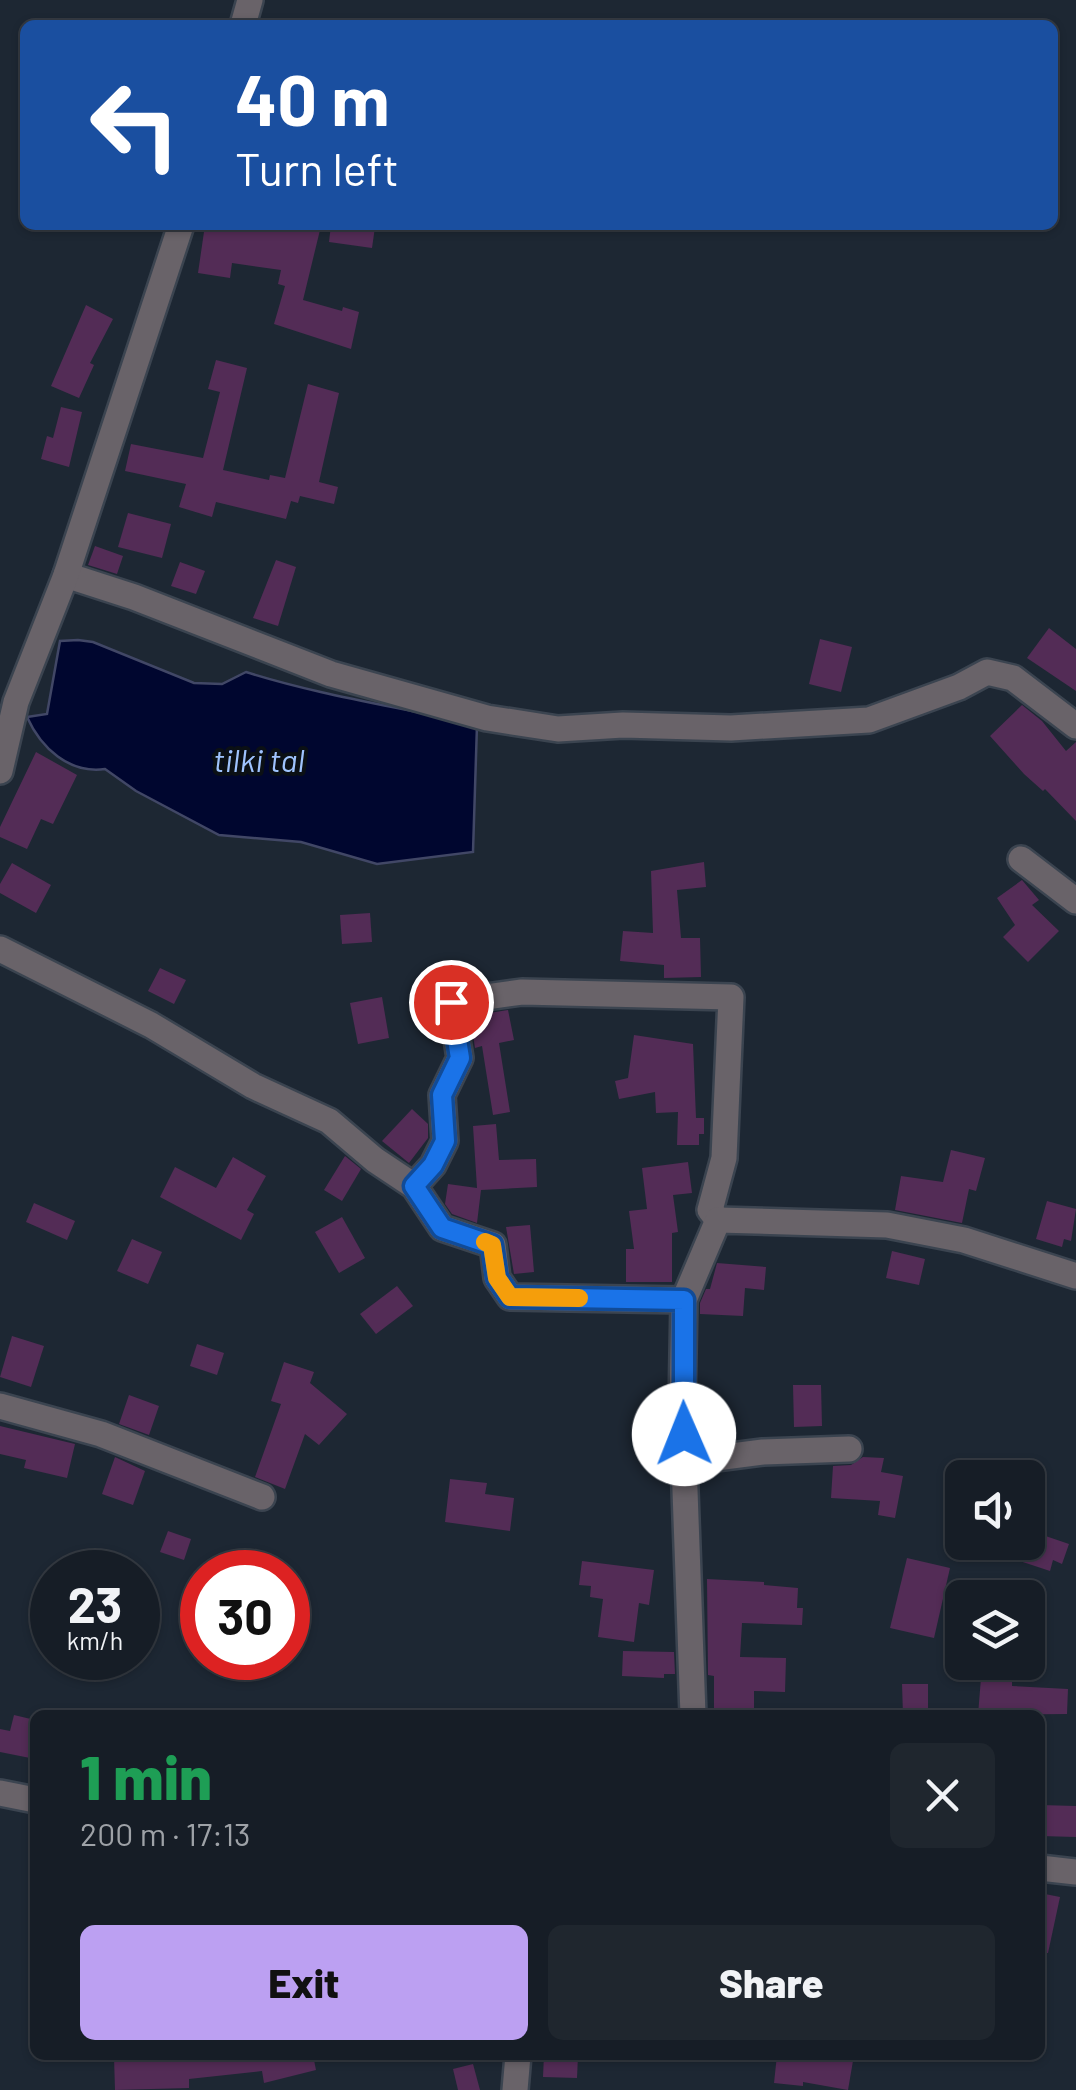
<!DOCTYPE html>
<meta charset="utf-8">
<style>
body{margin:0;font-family:Barlow,sans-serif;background:#1f262e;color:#f1f3f6;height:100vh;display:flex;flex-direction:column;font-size:38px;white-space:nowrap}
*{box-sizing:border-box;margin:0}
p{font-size:32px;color:#9ea2a7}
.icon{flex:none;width:55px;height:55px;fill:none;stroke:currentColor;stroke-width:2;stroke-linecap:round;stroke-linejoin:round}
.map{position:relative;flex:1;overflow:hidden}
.side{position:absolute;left:30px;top:1710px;width:1015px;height:350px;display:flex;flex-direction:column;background:#161d26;border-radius:15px;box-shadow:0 2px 8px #0004,0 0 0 2px #353b43}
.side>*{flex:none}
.banner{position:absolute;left:20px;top:20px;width:1038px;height:210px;border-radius:15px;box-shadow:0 2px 8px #0004,0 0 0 2px #353b43;background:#1a4fa0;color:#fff;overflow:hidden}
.controls{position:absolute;left:945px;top:1460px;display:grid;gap:20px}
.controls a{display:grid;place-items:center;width:100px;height:100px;border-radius:15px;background:#161d26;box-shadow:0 2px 8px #0004,0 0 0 2px #353b43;font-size:50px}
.speed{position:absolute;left:30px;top:1550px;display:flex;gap:20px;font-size:50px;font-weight:700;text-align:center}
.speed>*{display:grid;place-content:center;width:130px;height:130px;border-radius:50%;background:#161d26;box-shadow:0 2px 8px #0004,0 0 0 2px #353b43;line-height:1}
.speed small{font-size:25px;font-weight:400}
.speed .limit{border:15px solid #d22;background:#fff;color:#111}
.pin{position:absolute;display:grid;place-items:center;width:85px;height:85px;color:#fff;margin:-42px;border:5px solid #fff;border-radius:50%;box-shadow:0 2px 10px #0007}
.me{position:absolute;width:110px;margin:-55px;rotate:359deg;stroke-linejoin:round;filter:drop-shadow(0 0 8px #0008)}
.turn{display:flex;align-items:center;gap:35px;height:210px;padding:0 50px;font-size:45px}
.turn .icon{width:130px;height:130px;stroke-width:2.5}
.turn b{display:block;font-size:70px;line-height:85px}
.round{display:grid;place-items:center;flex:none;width:105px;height:105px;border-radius:15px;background:#1f262e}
.headline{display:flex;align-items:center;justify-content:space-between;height:170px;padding:0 50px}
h1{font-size:60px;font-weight:800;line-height:75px;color:#1e9e55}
.action{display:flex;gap:20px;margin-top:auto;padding:20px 50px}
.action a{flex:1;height:115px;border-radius:15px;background:#bca0f2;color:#111;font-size:40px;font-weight:800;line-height:115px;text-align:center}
.action a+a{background:#1f262e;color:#f1f3f6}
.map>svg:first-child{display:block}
.water{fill:#00062f;stroke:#414766;stroke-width:2.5}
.building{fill:#532c56}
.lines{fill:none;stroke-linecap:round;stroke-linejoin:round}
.minor-casing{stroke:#3b4450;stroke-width:30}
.minor{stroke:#696369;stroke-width:25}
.route-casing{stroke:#114b97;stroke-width:25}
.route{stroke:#1a73e8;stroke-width:18}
.slow{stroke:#f59e0b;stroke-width:18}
.labels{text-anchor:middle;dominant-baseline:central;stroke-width:8;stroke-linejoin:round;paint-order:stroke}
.water-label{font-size:32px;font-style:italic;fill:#9fc3fd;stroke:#0b1015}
</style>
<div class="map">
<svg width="1076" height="2090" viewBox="0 0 1076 2090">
<rect width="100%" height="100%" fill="#1d2733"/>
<path class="water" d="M 78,640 L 93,642 L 194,683 L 222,684 L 246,672 C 322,696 400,707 477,725 L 473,852 L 377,864 L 301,842 L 219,835 L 136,791 L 105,769 C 69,774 41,748 27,717 L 47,714 L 60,641 Z"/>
<g class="building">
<path d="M 205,225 L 305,225 L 320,230 L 303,300 L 342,311 L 343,307 L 359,312 L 351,349 L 274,324 L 285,286 L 278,284 L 281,270 L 232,263 L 230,278 L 198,273 Z"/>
<path d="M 331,225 L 375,227 L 372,248 L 329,242 Z"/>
<path d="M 86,305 L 113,319 L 90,363 L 94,365 L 79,398 L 51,386 Z"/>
<path d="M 216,360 L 247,368 L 223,470 L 269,480 L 270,475 L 285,478 L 308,384 L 339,393 L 319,482 L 338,487 L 334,504 L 300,496 L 298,503 L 291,501 L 286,519 L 216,502 L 212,517 L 179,507 L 186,484 L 125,471 L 131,444 L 203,458 L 220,392 L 208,389 Z"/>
<path d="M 61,407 L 82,412 L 69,467 L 41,459 L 47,436 L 53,438 Z"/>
<path d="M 128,513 L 171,524 L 162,558 L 118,547 Z"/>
<path d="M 95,546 L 123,556 L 117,574 L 88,565 Z"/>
<path d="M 276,560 L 296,567 L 278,626 L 253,618 Z"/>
<path d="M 180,562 L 205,571 L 196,594 L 171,586 Z"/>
<path d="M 1049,628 L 1076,649 L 1076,691 L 1027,658 Z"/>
<path d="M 820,639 L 852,647 L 841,692 L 809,684 Z"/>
<path d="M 1022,705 L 1042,721 L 1066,751 L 1076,742 L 1076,821 L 1045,789 L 1043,791 L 1024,774 L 990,736 Z"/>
<path d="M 36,752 L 77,775 L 53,824 L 41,819 L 27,849 L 0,837 L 0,827 Z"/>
<path d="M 704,862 L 706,887 L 677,890 L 681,938 L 700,938 L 701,977 L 664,978 L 664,965 L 620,961 L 623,931 L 653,933 L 651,871 Z"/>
<path d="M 12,863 L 51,885 L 36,913 L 0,893 L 0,884 Z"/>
<path d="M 1022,880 L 1039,900 L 1032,905 L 1059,931 L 1028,962 L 1003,937 L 1015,925 L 997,898 Z"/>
<path d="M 370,913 L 372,942 L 342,944 L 340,915 Z"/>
<path d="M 160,968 L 186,980 L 174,1004 L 148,991 Z"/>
<path d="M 382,997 L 389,1038 L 358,1044 L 350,1003 Z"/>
<path d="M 508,1010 L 514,1040 L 499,1043 L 510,1112 L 493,1115 L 482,1046 L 475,1048 L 470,1016 Z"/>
<path d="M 634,1035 L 693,1044 L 696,1118 L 704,1118 L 704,1134 L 699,1134 L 699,1145 L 677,1145 L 678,1112 L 656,1113 L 655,1092 L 619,1099 L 615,1081 L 628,1078 Z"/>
<path d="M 412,1109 L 428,1124 L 428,1138 L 409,1163 L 382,1141 Z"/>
<path d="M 496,1124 L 499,1160 L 536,1159 L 537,1187 L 481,1190 L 477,1223 L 452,1214 L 445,1204 L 448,1184 L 477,1188 L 473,1126 Z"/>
<path d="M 951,1150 L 985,1158 L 976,1191 L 969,1189 L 962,1223 L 895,1210 L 901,1176 L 943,1182 Z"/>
<path d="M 345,1156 L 361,1169 L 342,1201 L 324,1190 Z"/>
<path d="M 233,1157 L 266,1176 L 247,1210 L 254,1214 L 241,1240 L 160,1197 L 175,1167 L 216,1188 Z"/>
<path d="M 688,1162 L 692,1193 L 673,1195 L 678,1232 L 672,1233 L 672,1282 L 626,1282 L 626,1249 L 634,1249 L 629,1211 L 647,1209 L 642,1168 Z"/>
<path d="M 1047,1201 L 1076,1209 L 1071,1241 L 1064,1239 L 1062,1247 L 1036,1239 Z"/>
<path d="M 34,1203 L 75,1221 L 67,1240 L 26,1222 Z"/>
<path d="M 342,1217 L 365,1258 L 339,1273 L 315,1232 Z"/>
<path d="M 530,1225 L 534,1272 L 514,1274 L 506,1227 Z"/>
<path d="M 132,1239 L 162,1252 L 148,1284 L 117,1271 Z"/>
<path d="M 892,1251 L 925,1259 L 919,1285 L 886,1278 Z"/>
<path d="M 717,1263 L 766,1267 L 764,1290 L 745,1288 L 743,1316 L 700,1314 L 700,1303 L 706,1289 L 710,1289 Z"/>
<path d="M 397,1286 L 413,1306 L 376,1334 L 360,1314 Z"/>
<path d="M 12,1336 L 44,1346 L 31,1387 L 0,1377 Z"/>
<path d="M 197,1344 L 224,1353 L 217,1375 L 190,1366 Z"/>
<path d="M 284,1362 L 314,1372 L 310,1383 L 347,1414 L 319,1445 L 305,1434 L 285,1489 L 255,1477 L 281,1404 L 271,1401 Z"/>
<path d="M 793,1385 L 821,1385 L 822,1426 L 794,1427 Z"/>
<path d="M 129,1395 L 159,1406 L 149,1435 L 119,1424 Z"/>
<path d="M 0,1426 L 75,1444 L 67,1478 L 24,1468 L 26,1460 L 0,1454 Z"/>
<path d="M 115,1457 L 145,1471 L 133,1505 L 102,1494 Z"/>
<path d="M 863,1457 L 884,1458 L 881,1472 L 903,1476 L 895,1518 L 878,1515 L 880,1501 L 831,1498 L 833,1466 L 851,1465 Z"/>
<path d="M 450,1479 L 487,1483 L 485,1494 L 514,1498 L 510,1531 L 445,1522 Z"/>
<path d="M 1028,1530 L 1069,1544 L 1062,1564 L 1053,1560 L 1050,1571 L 1008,1557 L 1012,1542 L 1028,1542 Z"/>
<path d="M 168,1531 L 191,1539 L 184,1560 L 160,1552 Z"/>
<path d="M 907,1558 L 950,1568 L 934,1638 L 890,1628 Z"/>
<path d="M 582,1561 L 654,1570 L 649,1605 L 639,1603 L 634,1642 L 598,1637 L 603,1599 L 590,1597 L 591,1586 L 579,1585 Z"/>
<path d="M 707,1579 L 764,1582 L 764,1585 L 798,1588 L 797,1608 L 803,1608 L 802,1625 L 742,1623 L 740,1657 L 786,1658 L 785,1692 L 754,1691 L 754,1715 L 714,1715 L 714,1676 L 708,1675 Z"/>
<path d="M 623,1651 L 674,1652 L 675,1674 L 664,1674 L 664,1678 L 622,1676 Z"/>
<path d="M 981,1678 L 1012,1679 L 1012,1686 L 1068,1689 L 1067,1714 L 978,1715 Z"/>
<path d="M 902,1684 L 928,1684 L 928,1715 L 903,1715 Z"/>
<path d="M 14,1715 L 35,1720 L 35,1759 L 0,1752 L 0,1729 L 10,1731 Z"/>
<path d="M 1040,1805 L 1076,1806 L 1076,1837 L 1040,1836 Z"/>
<path d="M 1040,1893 L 1060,1897 L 1048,1953 L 1040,1953 Z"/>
<path d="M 168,2055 L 313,2055 L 316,2070 L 264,2083 L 262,2071 L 189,2079 L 189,2088 L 115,2090 L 114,2057 Z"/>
<path d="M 544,2055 L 578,2056 L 577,2078 L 543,2077 Z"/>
<path d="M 777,2055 L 854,2055 L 848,2090 L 803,2082 L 803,2086 L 774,2083 Z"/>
<path d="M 473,2064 L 480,2090 L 458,2090 L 453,2069 Z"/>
</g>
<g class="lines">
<defs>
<g id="minor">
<path d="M 243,25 L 250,0"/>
<path d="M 66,575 L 134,597 L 331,674 L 487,718 L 558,729 L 623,725 L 731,728 L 869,720 L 959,687 L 987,672 L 1013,678 L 1076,726"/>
<path d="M 0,771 L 16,702 L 66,575 L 181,225"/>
<path d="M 1021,859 L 1076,901"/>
<path d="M 0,949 L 151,1025 L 253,1086 L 329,1121 L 375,1160 L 414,1186 L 442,1228 L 493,1245 L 497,1278 L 510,1297 L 684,1300"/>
<path d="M 414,1186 L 433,1165 L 445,1141 L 442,1095 L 460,1058 L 451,1002 L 522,992 L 731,997 L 724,1158 L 710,1210 L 718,1220"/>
<path d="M 0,1406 L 101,1434 L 262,1497"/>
<path d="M 685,1462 L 763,1452 L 849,1449"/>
<path d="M 693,1715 L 682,1406 L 684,1300 L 718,1220 L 887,1225 L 964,1240 L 1076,1276"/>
<path d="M 0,1793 L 35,1800"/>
<path d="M 1040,1868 L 1076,1872"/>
<path d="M 515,2090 L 518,2055"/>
</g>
</defs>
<use href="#minor" class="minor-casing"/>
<use href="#minor" class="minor"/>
</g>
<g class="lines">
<defs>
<path id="route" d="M 451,1002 L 460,1058 L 442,1095 L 445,1141 L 433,1165 L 414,1186 L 442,1228 L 492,1245 L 497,1278 L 510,1297 L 684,1300 L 684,1434"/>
</defs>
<use href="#route" class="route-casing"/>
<use href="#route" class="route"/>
<path class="slow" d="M 485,1242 L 492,1245 L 497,1278 L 510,1297 L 579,1298"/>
</g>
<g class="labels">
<g class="water-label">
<text x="259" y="759">tilki tal</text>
</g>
</g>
</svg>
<div class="controls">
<a><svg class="icon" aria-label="sound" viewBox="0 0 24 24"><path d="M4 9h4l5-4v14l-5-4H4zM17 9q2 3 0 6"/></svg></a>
<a><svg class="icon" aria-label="layers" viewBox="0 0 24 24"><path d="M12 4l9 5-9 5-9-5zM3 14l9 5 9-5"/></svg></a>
</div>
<div class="speed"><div>23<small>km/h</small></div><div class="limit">30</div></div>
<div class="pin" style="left:451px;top:1002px;background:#d93025"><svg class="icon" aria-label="arrive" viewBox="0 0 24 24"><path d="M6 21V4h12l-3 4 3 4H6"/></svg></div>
<svg class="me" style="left:684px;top:1434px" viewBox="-20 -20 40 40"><circle r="19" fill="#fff"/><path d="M0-13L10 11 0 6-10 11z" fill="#1a73e8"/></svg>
<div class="banner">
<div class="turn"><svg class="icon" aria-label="left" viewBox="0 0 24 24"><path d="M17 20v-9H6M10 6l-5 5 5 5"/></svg><div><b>40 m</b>Turn left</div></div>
</div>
<section class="side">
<div class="headline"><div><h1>1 min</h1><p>200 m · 17:13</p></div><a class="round"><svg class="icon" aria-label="close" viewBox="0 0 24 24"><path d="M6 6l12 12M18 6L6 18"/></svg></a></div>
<div class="action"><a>Exit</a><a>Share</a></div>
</section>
</div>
